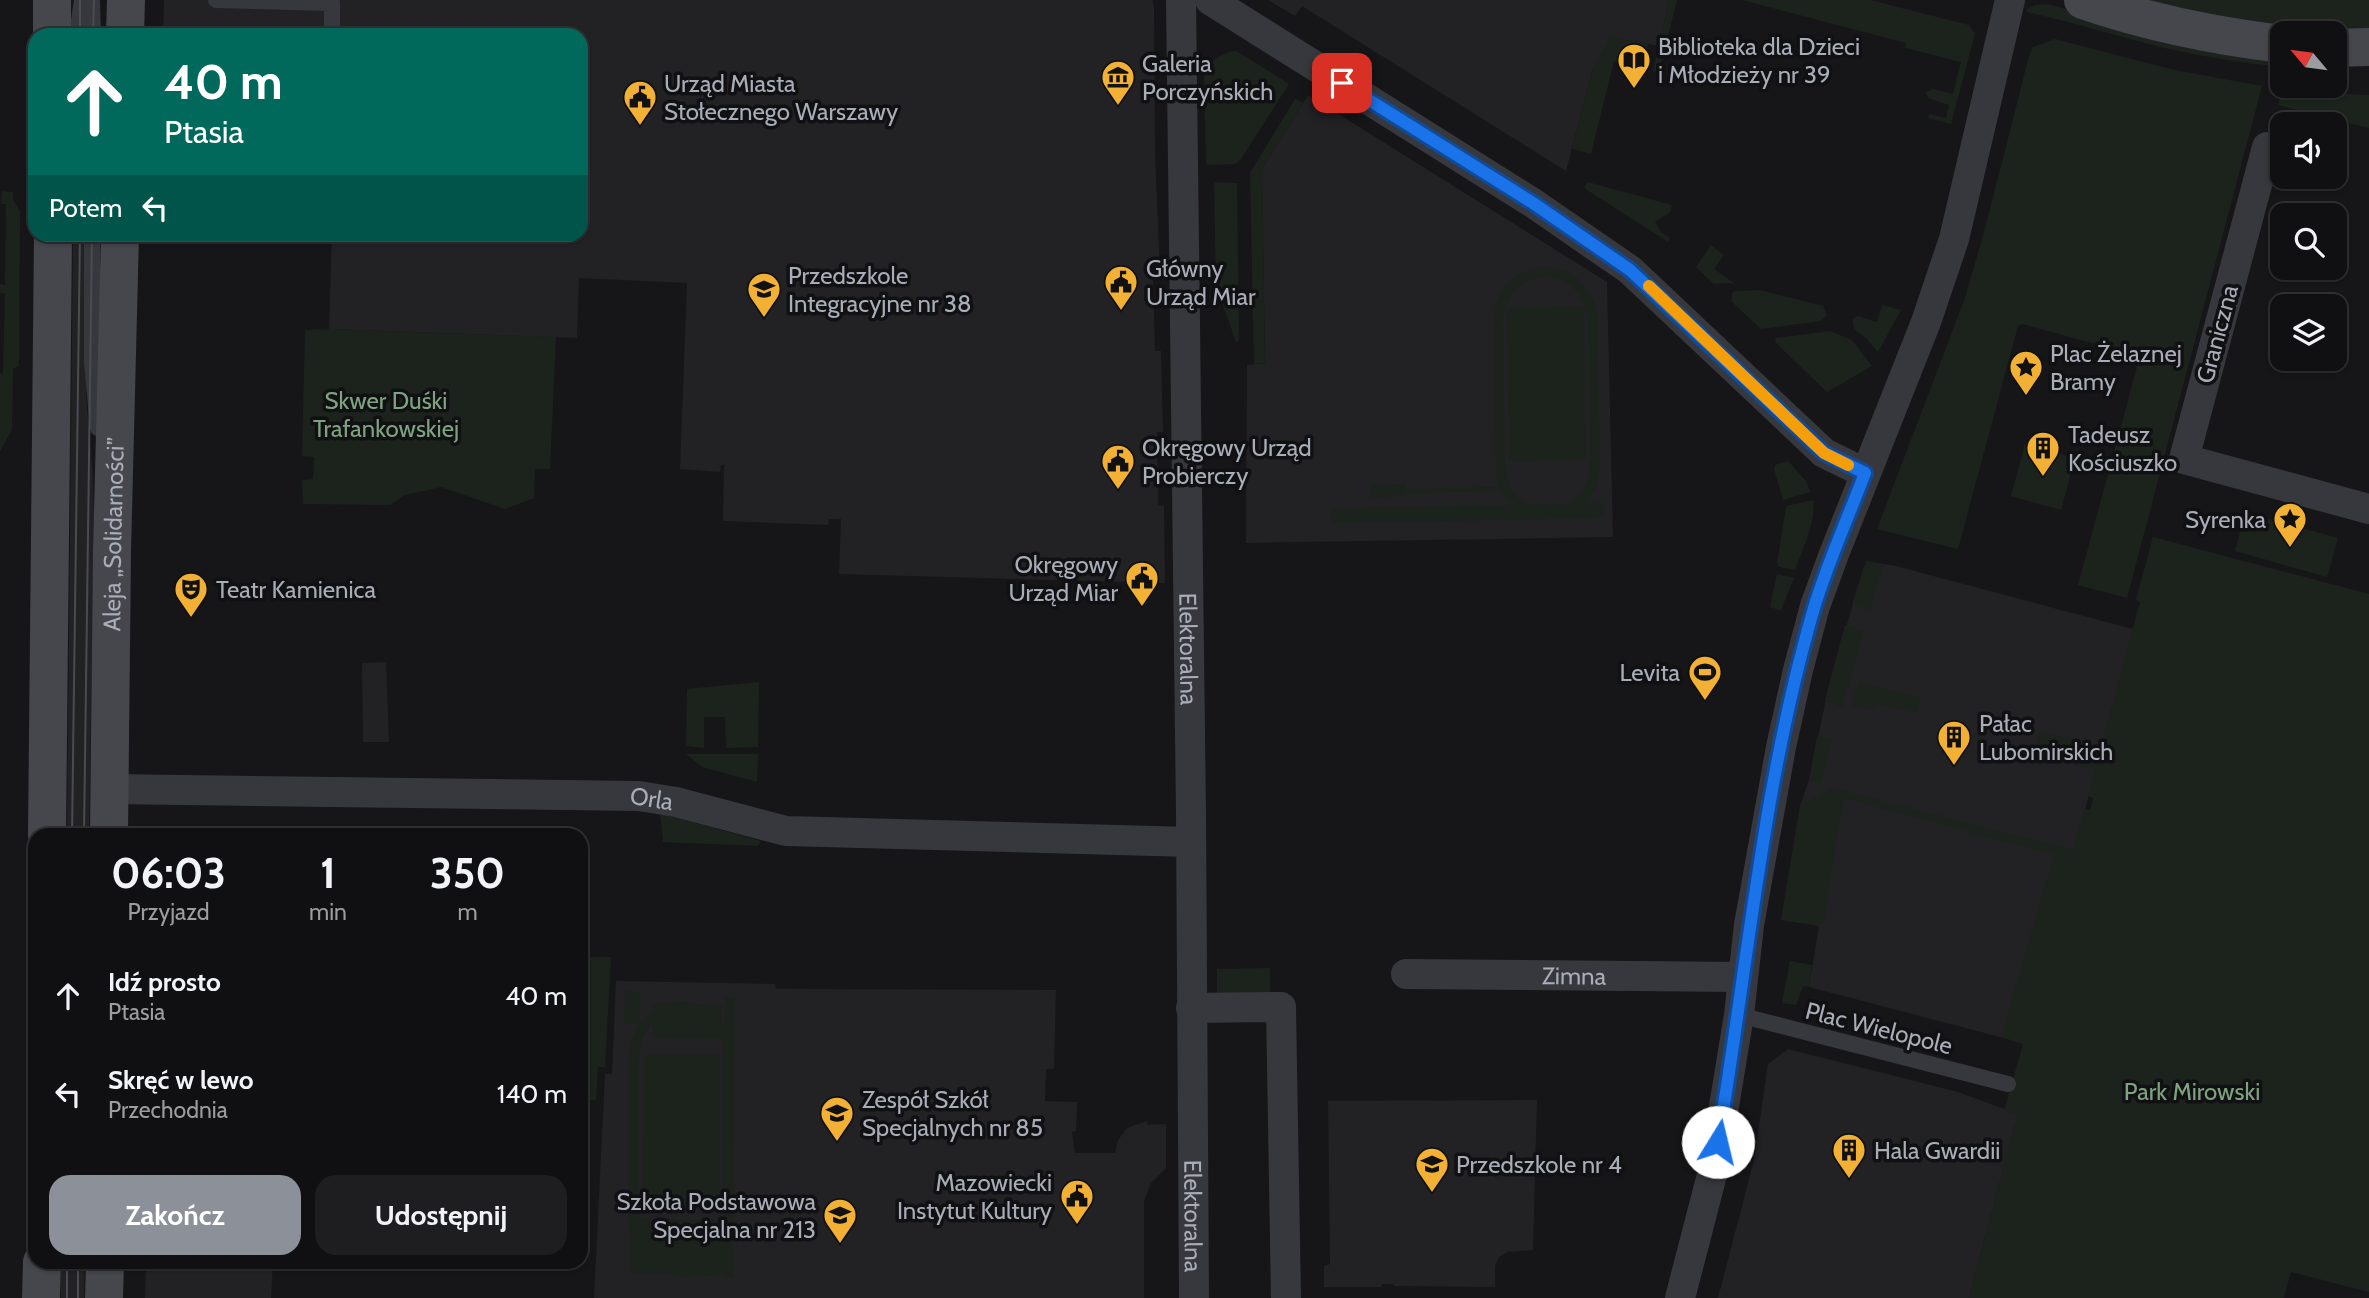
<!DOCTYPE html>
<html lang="pl">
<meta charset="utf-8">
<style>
body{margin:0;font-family:Cabin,sans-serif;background:#1e1e20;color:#f1f3f6;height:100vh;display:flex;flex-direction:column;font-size:26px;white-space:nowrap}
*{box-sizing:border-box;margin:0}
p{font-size:23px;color:#9c9d9f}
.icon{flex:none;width:38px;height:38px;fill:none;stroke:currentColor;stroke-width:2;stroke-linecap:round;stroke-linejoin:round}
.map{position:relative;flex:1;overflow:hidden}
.panel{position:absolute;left:28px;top:828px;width:560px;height:441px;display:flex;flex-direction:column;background:#101012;border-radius:21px;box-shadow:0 2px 5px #0004,0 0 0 2px #303032}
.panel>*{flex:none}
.guide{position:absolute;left:28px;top:28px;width:560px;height:214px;border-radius:21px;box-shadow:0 2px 5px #0004,0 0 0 2px #303032;background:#00695c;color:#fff;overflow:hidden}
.needle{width:46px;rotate:299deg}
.buttons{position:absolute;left:2270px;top:21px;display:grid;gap:14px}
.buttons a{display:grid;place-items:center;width:77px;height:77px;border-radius:14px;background:#101012;box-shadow:0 2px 5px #0004,0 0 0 2px #303032;font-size:35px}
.pin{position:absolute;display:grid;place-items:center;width:60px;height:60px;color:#fff;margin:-30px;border-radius:14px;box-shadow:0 4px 10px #0006}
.me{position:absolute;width:77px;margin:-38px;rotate:9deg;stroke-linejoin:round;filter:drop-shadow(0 0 5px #0008)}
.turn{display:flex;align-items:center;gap:24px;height:147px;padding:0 21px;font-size:32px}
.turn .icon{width:91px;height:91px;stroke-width:2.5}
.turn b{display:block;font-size:49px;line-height:60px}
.then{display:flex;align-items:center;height:66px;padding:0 21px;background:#0003;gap:14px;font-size:26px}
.eta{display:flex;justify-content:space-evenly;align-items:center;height:119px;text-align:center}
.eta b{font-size:42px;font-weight:700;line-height:49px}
.cta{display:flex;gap:14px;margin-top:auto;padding:14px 21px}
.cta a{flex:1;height:80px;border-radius:21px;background:#8c9099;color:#fff;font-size:28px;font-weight:700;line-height:80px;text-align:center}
.cta a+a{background:#1e1e20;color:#f1f3f6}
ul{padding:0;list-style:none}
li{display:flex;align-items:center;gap:21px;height:98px;padding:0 21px}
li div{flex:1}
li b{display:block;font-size:26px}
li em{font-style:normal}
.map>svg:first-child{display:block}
.built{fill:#222225}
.green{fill:#1c231d;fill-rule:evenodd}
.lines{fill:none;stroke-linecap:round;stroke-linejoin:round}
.lane{stroke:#37383d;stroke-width:16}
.street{stroke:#37383d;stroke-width:30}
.secondary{stroke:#45474d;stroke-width:38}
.tram{stroke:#4a4c52;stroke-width:2}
.route-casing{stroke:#114b97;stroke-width:18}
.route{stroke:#1a73e8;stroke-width:12}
.slow{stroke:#f59e0b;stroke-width:12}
.labels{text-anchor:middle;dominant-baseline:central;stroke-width:7;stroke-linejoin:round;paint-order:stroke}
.poi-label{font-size:24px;fill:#a8adb8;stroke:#111113;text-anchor:start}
.street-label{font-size:24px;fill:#a8adb8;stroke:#111113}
.park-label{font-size:24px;fill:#7fa381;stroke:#111113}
</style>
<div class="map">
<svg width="2369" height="1298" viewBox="0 0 2369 1298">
<rect width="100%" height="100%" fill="#161618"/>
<g class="built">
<path d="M 164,0 L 1152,0 L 1154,6 L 1155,154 L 1160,274 L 1153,275 L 1155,351 L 1161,351 L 1163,432 L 1157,432 L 1158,505 L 1164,506 L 1165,583 L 839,574 L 841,519 L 829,519 L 828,525 L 723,521 L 724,465 L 721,465 L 720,472 L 680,469 L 687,283 L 579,278 L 577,338 L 329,329 L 332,235 L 581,234 L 581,35 L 163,35 Z"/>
<path d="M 1268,0 L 1669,0 L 1659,46 L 1629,40 L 1593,68 L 1566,171 L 1302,6 L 1295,16 Z"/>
<path d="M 1308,95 L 1607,282 L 1613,537 L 1246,543 L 1247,365 L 1265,363 L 1262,169 Z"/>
<path d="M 88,234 L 86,398 L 93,474 L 94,514 L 89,835 L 67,835 L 73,235 Z"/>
<path d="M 1866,561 L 1896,566 L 2133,629 L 2023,1043 L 1809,987 L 1819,926 L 1781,920 L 1800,806 L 1809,780 L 1830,680 Z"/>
<path d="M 386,662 L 389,742 L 363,742 L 362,663 Z"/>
<path d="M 616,981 L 775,984 L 776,989 L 783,989 L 1056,990 L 1054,1069 L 1046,1069 L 1045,1101 L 1077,1102 L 1076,1131 L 1072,1132 L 1075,1153 L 1115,1153 L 1118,1140 L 1127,1128 L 1147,1121 L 1148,1125 L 1166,1124 L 1166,1168 L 1151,1183 L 1144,1201 L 1144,1298 L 594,1298 L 605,1074 L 612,1074 Z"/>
<path d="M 1788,1049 L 1958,1092 L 2018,1114 L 1969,1298 L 1718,1298 L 1754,1160 L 1768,1064 Z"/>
<path d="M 1537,1100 L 1533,1250 L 1507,1252 L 1499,1257 L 1495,1266 L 1495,1287 L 1394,1286 L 1393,1284 L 1382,1284 L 1381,1287 L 1324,1287 L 1324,1266 L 1330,1264 L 1328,1101 Z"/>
<rect x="61" y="1262" width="23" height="36"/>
<path d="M 146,1262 L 273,1262 L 271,1298 L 145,1298 Z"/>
</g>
<g class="green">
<path d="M 1669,0 L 1677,0 L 1659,72 L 1653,71 Z"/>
<path d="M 1742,0 L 1870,0 L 1969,25 L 1975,34 L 1951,124 L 1928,118 L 1929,114 L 1946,118 L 1949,105 L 1928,98 L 1926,92 L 1933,89 L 1953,94 L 1961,62 L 1906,48 L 1906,43 Z"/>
<path d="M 2124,0 L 2369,0 L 2369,35 L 2300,33 L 2220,22 Z"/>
<path d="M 2048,4 L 2079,13 L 2282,58 L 2282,67 C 2244,63 2206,57 2169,49 C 2121,38 2075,22 2026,12 L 2027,9 L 2035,5 Z"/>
<path d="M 290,26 L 290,35 L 231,35 L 234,27 Z"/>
<path d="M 1610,36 L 1648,44 L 1643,68 L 1614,61 L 1591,154 L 1572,149 L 1593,68 Z"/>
<path d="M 2055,39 L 2174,70 L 2262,86 L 2127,598 L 2078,585 L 2140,356 L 2022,324 L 2018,326 L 1958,549 L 1877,529 L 1965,298 L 1986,225 L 2029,56 L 2033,47 Z"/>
<path d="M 1234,51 L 1238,52 L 1289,84 L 1241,159 L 1235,164 L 1208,165 L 1206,164 L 1204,73 C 1209,62 1221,53 1234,51 Z"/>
<path d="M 2286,91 L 2369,95 L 2369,128 L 2278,105 L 2281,95 Z"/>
<path d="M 1295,99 L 1303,103 L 1262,169 L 1265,363 L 1254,364 L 1250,173 Z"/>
<path d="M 1214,182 L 1237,183 L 1239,341 L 1236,342 L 1216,285 Z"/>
<path d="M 1588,182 L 1672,205 L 1670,212 L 1655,222 L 1661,232 L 1670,238 L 1668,242 L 1584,188 Z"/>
<path d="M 2,191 L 13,192 L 13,200 L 20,211 L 19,365 L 13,369 L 12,430 L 0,451 L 0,374 L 3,373 L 5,294 L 0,293 L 0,284 L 5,285 L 6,204 L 1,204 Z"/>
<path d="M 1711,245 L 1724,255 L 1714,269 L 1734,283 L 1714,284 L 1696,267 Z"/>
<path d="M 1549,266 C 1575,271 1590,285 1597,311 L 1600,469 L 1596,489 L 1586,503 L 1604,504 L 1604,518 L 1331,523 L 1331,508 L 1510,505 L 1499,488 L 1496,478 L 1494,315 C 1499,284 1517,268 1549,266 ZM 1545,276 C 1571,280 1583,293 1588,318 L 1590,467 C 1587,483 1583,496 1568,504 C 1533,505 1512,511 1505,468 L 1503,319 C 1507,293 1520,280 1545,276 Z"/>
<path d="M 1759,290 L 1823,306 L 1827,315 L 1821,321 L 1761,329 L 1732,302 L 1732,294 L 1734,291 Z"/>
<path d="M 1882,305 L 1901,310 L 1878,352 C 1874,348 1870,342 1866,338 C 1858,331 1852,331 1853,319 L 1858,316 L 1877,322 Z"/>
<path d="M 1584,307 L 1586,460 L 1509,461 L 1507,308 Z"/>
<path d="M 329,329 L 556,337 L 550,469 L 535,469 L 534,498 L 505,509 L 441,487 L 405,495 L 390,505 L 303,504 L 302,480 L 313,479 L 314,457 L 302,456 L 305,330 Z"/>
<path d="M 1830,331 L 1852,340 L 1872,366 L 1827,392 L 1775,342 L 1776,338 Z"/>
<path d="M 2025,444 L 2075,458 L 2061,510 L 2011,496 Z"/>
<path d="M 1788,461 L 1806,481 L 1810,492 L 1783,500 L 1774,469 L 1775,465 Z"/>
<path d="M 1405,484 L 1406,489 L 1496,487 L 1496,491 L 1406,493 L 1405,496 L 1371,497 L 1370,485 Z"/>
<path d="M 1813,500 C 1816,523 1803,548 1795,570 L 1779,567 L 1777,564 L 1786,506 Z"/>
<path d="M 2245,513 L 2338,538 L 2327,577 L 2235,551 Z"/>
<path d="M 2153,537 L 2369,594 L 2369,1292 L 2291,1272 L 2284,1298 L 1969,1298 L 2018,1114 L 2004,1111 L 2023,1044 L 2001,1037 L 2054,855 L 1843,798 L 1824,921 L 1819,925 L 1781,920 L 1800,806 L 1833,788 L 2073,850 L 2085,809 L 2090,810 L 2093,798 L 2088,796 L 2095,770 L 2075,765 L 2075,759 L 2069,754 L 2036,745 L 2040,731 L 2101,747 L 2140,602 L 2136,600 Z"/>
<path d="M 1866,561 L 1883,565 L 1870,610 L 1852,604 Z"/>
<path d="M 1777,574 L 1794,578 L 1781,610 L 1779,610 L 1770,607 Z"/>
<path d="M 1845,625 L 1864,631 L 1842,707 L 1825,700 Z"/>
<path d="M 1859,681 L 1921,698 L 1917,713 L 1880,704 L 1872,710 L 1851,705 Z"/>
<path d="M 759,682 L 758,747 L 726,748 L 725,717 L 704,717 L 704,748 L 686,746 L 687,689 Z"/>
<path d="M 1817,736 L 1832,740 L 1821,784 L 1809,780 Z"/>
<path d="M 686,754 L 758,754 L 757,782 L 702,767 Z"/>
<path d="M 660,813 L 761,841 L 758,846 L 663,842 Z"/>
<path d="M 581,957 L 611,957 L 605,1067 L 598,1067 L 596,1100 L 581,1100 Z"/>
<path d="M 1790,961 L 1812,965 L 1809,987 L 1803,986 L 1796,1005 L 1782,1003 Z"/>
<path d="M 1270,968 L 1270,1000 L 1217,1000 L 1217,969 Z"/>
<path d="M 625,991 L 640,992 L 640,1022 L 653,1011 L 653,1004 L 683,1001 L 697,1004 L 722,1005 L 722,1021 L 724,1024 L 725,997 L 735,997 L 733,1278 L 723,1278 L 723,1275 L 680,1277 L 665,1274 L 631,1274 L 631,1240 L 628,1223 L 629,1052 L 632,1039 L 639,1024 L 624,1024 ZM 652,1023 L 653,1038 L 722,1039 L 723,1042 L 723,1220 L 638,1219 L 639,1054 L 641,1041 Z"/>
<path d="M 644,1055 L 720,1055 L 719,1209 L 643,1208 Z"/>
</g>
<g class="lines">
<g class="lane">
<path d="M 92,0 L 93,35"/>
<path d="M 216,0 L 332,3 L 332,35"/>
<path d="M 77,35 L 82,0"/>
<path d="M 92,234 L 92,362 L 98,428"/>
<path d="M 1739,1015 L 2008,1084"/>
</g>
<g class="street">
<path id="s1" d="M 1181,0 L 1191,814 L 1194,1298"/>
<path d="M 1210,0 L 1533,203 L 1630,270 L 1824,453 L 1865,473"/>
<path d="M 2267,147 L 2184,459 L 2369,509"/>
<path id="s2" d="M 110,789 L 639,796 L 676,802 L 786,831 L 1191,842"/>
<path id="s3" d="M 1406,974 L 1743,977"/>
<path d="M 1191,1008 L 1281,1007 L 1286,1298"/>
<path d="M 1680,1298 L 1714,1167 L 1739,1015 L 1749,925 L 1781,747 L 1798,670 L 1815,606 L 1834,554 L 1926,322 L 1954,239 L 2010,0"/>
</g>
<g class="secondary">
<path d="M 52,0 L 52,35"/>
<path d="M 2083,0 C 2147,22 2215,36 2282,44"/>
<path d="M 125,35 L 126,0"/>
<path d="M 2334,48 L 2369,47"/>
<path d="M 47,835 L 53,234"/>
<path id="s4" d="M 109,835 L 112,552 L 120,234"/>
<path d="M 41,1298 L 42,1262"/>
<path d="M 104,1298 L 105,1262"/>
</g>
<g class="tram">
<path d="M 80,35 L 80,0"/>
<path d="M 93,35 L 94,0"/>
<path d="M 72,835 L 80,234"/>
<path d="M 84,835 L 92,234"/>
<path d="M 67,1298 L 67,1262"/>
<path d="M 78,1298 L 78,1262"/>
</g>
</g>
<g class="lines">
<defs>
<path id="route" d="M 1342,83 L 1533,203 L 1630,270 L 1824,453 L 1865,473 C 1848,518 1828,562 1814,608 C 1763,782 1748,964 1718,1142"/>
</defs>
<use href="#route" class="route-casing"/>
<use href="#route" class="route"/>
<path class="slow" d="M 1649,286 L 1824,453 L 1848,465"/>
</g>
<defs>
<symbol id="library-pin" viewBox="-11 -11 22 30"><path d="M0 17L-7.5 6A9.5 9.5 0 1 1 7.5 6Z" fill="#f2b134" stroke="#111113"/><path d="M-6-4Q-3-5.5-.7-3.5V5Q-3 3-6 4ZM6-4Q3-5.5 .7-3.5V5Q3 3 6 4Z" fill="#111"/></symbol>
<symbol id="museum-pin" viewBox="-11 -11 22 30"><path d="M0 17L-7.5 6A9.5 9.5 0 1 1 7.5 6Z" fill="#f2b134" stroke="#111113"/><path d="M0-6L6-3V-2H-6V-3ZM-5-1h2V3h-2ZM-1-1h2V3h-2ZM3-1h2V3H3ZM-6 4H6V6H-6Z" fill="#111"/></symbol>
<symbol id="civic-pin" viewBox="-11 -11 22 30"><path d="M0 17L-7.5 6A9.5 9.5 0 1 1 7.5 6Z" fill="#f2b134" stroke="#111113"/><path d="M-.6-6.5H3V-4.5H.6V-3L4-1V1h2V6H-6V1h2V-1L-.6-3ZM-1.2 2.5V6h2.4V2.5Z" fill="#111"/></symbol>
<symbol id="school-pin" viewBox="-11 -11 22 30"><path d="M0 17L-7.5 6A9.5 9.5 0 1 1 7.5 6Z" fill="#f2b134" stroke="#111113"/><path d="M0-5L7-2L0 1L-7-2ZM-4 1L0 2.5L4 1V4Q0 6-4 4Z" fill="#111"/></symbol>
<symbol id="sight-pin" viewBox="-11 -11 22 30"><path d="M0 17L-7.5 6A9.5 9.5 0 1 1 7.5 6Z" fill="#f2b134" stroke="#111113"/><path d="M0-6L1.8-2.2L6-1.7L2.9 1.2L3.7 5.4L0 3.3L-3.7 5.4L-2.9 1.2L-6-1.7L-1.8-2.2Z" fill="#111"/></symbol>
<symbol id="building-pin" viewBox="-11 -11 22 30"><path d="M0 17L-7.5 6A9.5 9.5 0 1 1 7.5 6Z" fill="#f2b134" stroke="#111113"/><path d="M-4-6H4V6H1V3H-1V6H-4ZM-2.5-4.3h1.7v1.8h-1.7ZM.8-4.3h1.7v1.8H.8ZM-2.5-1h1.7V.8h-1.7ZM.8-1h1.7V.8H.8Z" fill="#111"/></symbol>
<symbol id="theatre-pin" viewBox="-11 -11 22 30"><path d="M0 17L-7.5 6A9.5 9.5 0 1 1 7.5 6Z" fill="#f2b134" stroke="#111113"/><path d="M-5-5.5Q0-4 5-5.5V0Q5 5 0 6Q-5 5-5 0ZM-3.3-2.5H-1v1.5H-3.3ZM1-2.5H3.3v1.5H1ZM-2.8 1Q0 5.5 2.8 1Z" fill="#111"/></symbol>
<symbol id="stadium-pin" viewBox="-11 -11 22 30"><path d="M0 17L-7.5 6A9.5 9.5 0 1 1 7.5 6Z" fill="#f2b134" stroke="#111113"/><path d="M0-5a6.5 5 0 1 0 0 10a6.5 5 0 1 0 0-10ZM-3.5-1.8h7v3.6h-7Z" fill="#111"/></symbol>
</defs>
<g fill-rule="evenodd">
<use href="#library-pin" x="1615" y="41" width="38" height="52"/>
<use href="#museum-pin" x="1099" y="58" width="38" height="52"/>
<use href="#civic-pin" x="621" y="78" width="38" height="52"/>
<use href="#civic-pin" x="1102" y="263" width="38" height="52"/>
<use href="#school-pin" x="745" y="270" width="38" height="52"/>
<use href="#sight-pin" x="2007" y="348" width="38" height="52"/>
<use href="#building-pin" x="2024" y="429" width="38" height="52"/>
<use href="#civic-pin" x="1099" y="442" width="38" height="52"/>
<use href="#sight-pin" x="2271" y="500" width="38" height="52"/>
<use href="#civic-pin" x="1123" y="559" width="38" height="52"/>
<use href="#theatre-pin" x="172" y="570" width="38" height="52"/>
<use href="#stadium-pin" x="1686" y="653" width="38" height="52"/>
<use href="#building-pin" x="1935" y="718" width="38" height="52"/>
<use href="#school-pin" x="818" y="1094" width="38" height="52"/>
<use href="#building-pin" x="1830" y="1131" width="38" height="52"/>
<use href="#school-pin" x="1413" y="1145" width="38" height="52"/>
<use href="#civic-pin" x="1058" y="1177" width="38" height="52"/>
<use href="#school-pin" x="821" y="1196" width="38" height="52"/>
</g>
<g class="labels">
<g class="poi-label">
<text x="1658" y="46">Biblioteka dla Dzieci<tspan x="1658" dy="28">i Młodzieży nr 39</tspan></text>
<text x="1142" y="63">Galeria<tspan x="1142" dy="28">Porczyńskich</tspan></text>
<text x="664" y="83">Urząd Miasta<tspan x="664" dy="28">Stołecznego Warszawy</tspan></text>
<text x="1146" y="268">Główny<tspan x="1146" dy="28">Urząd Miar</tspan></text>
<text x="788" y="275">Przedszkole<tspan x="788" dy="28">Integracyjne nr 38</tspan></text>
<text x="2050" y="353">Plac Żelaznej<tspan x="2050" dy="28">Bramy</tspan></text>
<text x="2068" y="434">Tadeusz<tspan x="2068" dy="28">Kościuszko</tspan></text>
<text x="1142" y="447">Okręgowy Urząd<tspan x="1142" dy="28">Probierczy</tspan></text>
<text x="2266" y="519" text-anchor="end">Syrenka</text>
<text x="1118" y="564" text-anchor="end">Okręgowy<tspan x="1118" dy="28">Urząd Miar</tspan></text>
<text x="216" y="589">Teatr Kamienica</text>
<text x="1680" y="672" text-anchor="end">Levita</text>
<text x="1979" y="723">Pałac<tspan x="1979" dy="28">Lubomirskich</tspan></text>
<text x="862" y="1099">Zespół Szkół<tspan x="862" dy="28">Specjalnych nr 85</tspan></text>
<text x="1874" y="1150">Hala Gwardii</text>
<text x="1456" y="1164">Przedszkole nr 4</text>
<text x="1052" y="1182" text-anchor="end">Mazowiecki<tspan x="1052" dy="28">Instytut Kultury</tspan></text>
<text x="816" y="1201" text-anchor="end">Szkoła Podstawowa<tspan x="816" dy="28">Specjalna nr 213</tspan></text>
</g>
<g class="street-label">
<text transform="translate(2217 334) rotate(-75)">Graniczna</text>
<text stroke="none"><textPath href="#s4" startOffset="301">Aleja „Solidarności”</textPath></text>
<text stroke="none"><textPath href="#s1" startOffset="649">Elektoralna</textPath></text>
<text stroke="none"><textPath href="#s2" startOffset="542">Orla</textPath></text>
<text stroke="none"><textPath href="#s3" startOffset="168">Zimna</textPath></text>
<text transform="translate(1879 1028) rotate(14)">Plac Wielopole</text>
<text stroke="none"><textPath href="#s1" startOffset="1216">Elektoralna</textPath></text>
</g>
<g class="park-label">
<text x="386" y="400">Skwer Duśki<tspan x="386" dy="28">Trafankowskiej</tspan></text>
<text x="2192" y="1091">Park Mirowski</text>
</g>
</g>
</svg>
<div class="buttons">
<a><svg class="needle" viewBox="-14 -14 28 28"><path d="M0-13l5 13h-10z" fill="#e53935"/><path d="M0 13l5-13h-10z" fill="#9c9d9f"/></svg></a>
<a><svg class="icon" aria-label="sound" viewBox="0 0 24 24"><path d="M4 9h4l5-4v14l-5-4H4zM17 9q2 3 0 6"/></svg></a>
<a><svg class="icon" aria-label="search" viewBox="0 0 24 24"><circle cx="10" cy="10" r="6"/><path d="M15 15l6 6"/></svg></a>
<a><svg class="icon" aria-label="layers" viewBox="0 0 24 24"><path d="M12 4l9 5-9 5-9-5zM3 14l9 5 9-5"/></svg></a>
</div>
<div class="pin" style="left:1342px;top:83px;background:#d93025"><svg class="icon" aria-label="arrive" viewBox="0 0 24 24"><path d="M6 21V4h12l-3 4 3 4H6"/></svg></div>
<svg class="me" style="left:1718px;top:1142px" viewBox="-20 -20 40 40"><circle r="19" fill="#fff"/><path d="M0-13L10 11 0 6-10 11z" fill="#1a73e8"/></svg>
<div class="guide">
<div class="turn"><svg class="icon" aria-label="ahead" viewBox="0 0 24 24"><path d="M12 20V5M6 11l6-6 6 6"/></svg><div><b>40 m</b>Ptasia</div></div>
<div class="then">Potem<svg class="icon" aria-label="left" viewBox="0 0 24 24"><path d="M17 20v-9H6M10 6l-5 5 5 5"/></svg></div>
</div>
<section class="panel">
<div class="eta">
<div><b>06:03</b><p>Przyjazd</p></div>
<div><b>1</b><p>min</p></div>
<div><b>350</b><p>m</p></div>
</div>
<ul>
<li><svg class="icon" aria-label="ahead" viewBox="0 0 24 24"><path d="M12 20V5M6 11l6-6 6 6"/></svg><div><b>Idź prosto</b><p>Ptasia</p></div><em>40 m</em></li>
<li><svg class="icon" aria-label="left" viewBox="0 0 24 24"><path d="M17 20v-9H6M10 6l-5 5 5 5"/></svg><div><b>Skręć w lewo</b><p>Przechodnia</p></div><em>140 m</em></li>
</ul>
<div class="cta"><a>Zakończ</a><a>Udostępnij</a></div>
</section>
</div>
